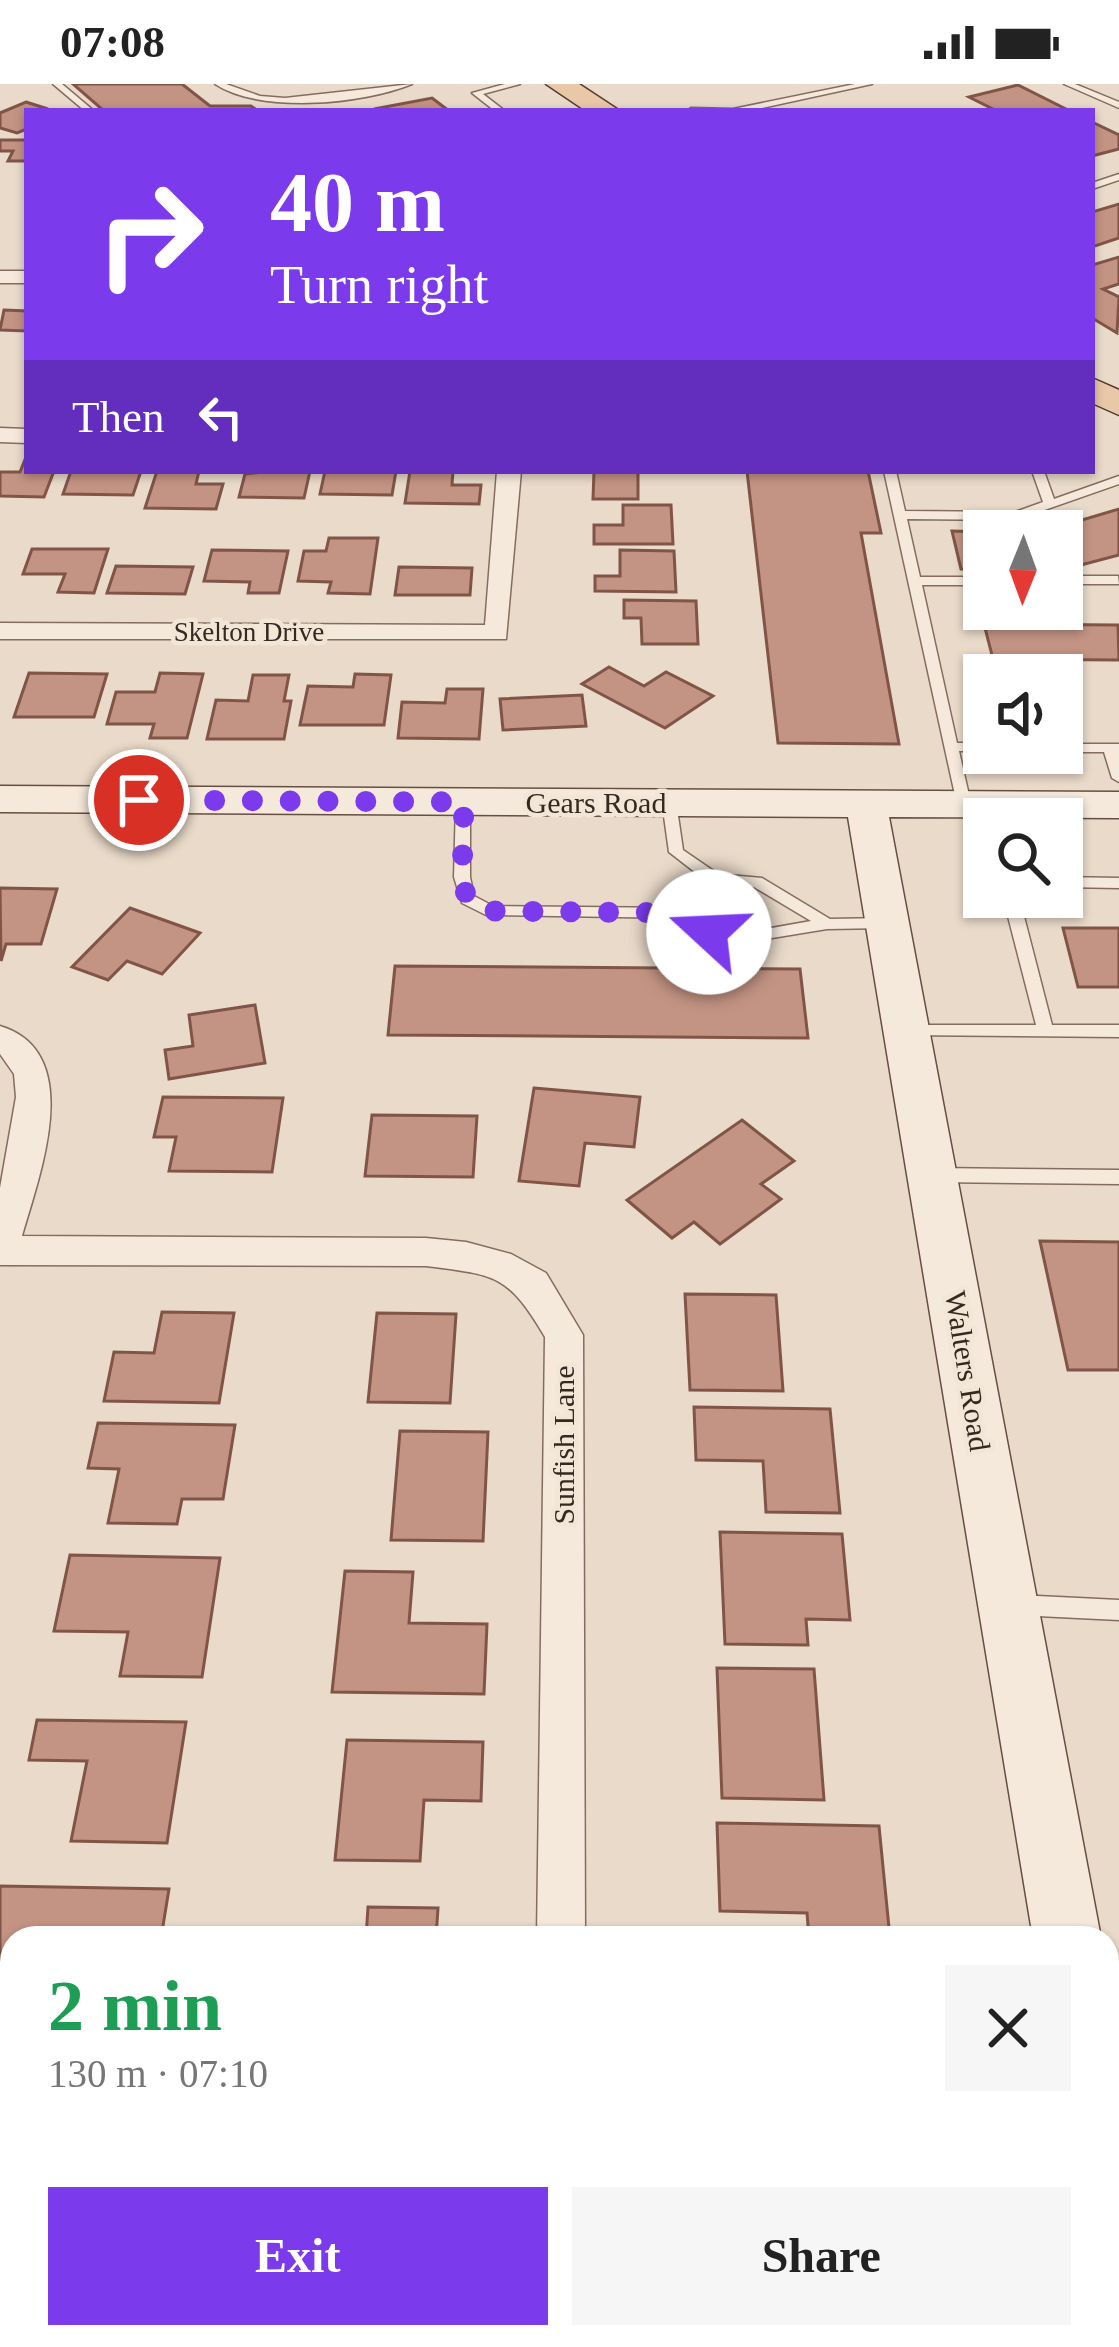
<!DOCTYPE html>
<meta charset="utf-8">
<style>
body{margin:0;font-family:Georgia,serif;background:#f6f6f6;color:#222;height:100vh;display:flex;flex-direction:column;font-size:45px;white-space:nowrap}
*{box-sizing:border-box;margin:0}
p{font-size:39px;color:#767676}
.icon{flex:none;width:66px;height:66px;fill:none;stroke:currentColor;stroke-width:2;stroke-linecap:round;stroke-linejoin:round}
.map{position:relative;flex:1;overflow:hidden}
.panel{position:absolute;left:0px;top:1842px;width:1119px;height:423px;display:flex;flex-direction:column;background:#fff;border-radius:36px 36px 0 0;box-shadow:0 3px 9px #0004}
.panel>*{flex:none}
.hud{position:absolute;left:24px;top:24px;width:1071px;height:366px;border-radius:0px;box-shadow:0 3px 9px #0004;background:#7c3aed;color:#fff;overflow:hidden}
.needle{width:78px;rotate:181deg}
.controls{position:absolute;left:963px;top:426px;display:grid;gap:24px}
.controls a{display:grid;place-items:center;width:120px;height:120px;border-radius:0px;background:#fff;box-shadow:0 3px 9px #0004;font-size:60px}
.pin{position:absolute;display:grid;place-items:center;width:102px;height:102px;color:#fff;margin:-51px;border:6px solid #fff;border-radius:50%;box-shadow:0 3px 12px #0007}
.me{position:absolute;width:132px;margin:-66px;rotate:290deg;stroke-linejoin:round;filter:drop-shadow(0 0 9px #0008)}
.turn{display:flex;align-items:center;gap:42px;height:252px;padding:0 48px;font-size:54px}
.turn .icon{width:156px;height:156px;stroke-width:2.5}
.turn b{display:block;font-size:84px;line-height:102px}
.then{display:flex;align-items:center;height:114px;padding:0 48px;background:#0003;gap:24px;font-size:45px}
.round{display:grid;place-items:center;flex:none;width:126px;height:126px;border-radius:0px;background:#f6f6f6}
.headline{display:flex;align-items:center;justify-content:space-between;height:204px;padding:0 48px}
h1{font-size:72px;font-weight:600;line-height:90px;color:#1e9e55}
.button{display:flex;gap:24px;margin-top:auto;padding:24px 48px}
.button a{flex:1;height:138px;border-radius:0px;background:#7c3aed;color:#fff;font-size:48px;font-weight:600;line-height:138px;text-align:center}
.button a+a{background:#f6f6f6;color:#222}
.status{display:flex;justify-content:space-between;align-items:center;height:84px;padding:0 60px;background:#fff;direction:ltr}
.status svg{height:33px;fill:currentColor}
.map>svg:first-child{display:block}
.building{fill:#c39383;stroke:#805548;stroke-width:3}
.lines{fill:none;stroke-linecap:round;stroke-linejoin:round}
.lane-casing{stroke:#846d60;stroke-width:3}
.street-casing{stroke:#846d60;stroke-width:3}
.secondary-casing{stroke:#664e43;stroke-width:3}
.primary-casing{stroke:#523c33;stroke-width:3}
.lane{fill:#f5e9db;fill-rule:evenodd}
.street{fill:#f5e9db;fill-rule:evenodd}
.secondary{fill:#f5e9db;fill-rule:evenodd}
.primary{fill:#e8c8a6;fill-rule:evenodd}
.route{stroke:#7c3aed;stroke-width:21;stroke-dasharray:0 37.8}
.labels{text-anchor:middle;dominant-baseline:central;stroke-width:9;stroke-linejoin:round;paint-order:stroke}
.far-street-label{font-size:27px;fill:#362821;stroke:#f2e6d7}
.street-label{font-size:30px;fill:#362821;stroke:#f2e6d7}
</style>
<div class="status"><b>07:08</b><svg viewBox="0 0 49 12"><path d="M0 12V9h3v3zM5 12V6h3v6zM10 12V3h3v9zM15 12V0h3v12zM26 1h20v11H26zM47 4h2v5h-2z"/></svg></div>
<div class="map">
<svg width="1119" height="2263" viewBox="0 0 1119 2263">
<rect width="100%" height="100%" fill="#e9dac9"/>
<g class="building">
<path d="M 73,0 L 182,0 L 210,22 L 251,22 L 258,27 L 104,27 Z"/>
<path d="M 1018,1 L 1070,27 L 997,27 L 969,13 Z"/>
<path d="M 432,14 L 449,27 L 374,25 Z"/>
<path d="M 26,18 L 48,25 L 27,27 L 27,45 L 17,49 L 0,44 L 0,29 Z"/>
<path d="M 1092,38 L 1119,51 L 1119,65 L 1092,72 Z"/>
<path d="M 0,56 L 27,56 L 27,77 L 8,77 L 13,67 L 0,67 Z"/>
<path d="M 1119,120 L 1119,154 L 1092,163 L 1092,128 Z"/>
<path d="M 1119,173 L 1119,200 L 1103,205 L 1119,213 L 1117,249 L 1092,234 L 1092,181 Z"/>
<path d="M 4,226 L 27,227 L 27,247 L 0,246 Z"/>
<path d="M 24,378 L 27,387 L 54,387 L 44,413 L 0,412 L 0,388 L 20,388 Z"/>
<path d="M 71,387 L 141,387 L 133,411 L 63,410 Z"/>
<path d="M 157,387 L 199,387 L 196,400 L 223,400 L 216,425 L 145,424 Z"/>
<path d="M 273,387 L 310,387 L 304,414 L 239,413 L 245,390 Z"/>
<path d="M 325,387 L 396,387 L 392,411 L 320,410 Z"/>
<path d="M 410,387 L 453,387 L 452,401 L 481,401 L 479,420 L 405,419 Z"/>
<path d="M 594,387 L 638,387 L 638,415 L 593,415 Z"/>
<path d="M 747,387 L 868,387 L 881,449 L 861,449 L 899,660 L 778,659 Z"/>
<path d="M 623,421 L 671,421 L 673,460 L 594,460 L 594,441 L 623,441 Z"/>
<path d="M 1119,425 L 1119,471 L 1062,486 L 1062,447 L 1045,447 Z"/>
<path d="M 952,447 L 984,448 L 984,486 L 961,485 Z"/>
<path d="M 329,454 L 378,454 L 370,510 L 328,509 L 331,498 L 298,497 L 304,467 L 326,467 Z"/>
<path d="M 32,465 L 108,465 L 94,509 L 58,508 L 65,490 L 23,490 Z"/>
<path d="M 212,466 L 288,467 L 279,509 L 248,509 L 250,498 L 204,497 Z"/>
<path d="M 620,466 L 674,467 L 676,508 L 595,507 L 595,492 L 620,492 Z"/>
<path d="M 116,482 L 193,483 L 185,510 L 107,509 Z"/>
<path d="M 399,483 L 472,484 L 470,511 L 395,511 Z"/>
<path d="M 624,516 L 696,517 L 698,560 L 642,560 L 641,534 L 624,534 Z"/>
<path d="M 984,540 L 1118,541 L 1119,576 L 993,575 Z"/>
<path d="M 609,583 L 644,602 L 666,588 L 713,612 L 665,644 L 582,600 Z"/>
<path d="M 29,589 L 107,590 L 94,633 L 14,633 Z"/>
<path d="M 160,589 L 203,590 L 187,654 L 150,654 L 154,640 L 107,640 L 116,608 L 155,608 Z"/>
<path d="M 355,590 L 391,591 L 384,641 L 300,641 L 308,602 L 353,603 Z"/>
<path d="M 253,591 L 289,591 L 284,617 L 291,617 L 284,655 L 207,655 L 216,616 L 248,617 Z"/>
<path d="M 447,605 L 483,605 L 479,655 L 398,654 L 402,618 L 445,619 Z"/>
<path d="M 582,611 L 586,642 L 503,646 L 500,615 Z"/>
<path d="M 0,804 L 57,805 L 41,860 L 6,860 L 1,877 Z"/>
<path d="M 130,824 L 200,849 L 162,890 L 127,877 L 108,896 L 72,883 Z"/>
<path d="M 1063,844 L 1119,844 L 1119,903 L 1078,903 Z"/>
<path d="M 395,882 L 800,885 L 808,954 L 388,951 Z"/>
<path d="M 255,921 L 265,979 L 169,995 L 165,966 L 193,962 L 189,931 Z"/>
<path d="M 534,1004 L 640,1013 L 634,1063 L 585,1059 L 579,1102 L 519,1097 Z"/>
<path d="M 163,1013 L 283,1014 L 272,1088 L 169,1087 L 176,1053 L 154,1053 Z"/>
<path d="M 372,1031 L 477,1032 L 473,1093 L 365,1092 Z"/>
<path d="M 742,1036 L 794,1077 L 761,1100 L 781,1115 L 720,1160 L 694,1138 L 672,1154 L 627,1116 Z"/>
<path d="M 1040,1157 L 1119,1158 L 1119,1286 L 1068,1286 Z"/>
<path d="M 685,1210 L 776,1211 L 783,1307 L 690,1306 Z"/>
<path d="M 162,1228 L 234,1229 L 219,1319 L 104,1317 L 114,1268 L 154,1269 Z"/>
<path d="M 377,1229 L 456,1230 L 450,1319 L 368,1318 Z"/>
<path d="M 694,1323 L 830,1325 L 840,1429 L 766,1428 L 763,1377 L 696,1376 Z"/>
<path d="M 98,1339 L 235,1341 L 223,1415 L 182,1415 L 177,1440 L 108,1439 L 119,1385 L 88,1384 Z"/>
<path d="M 400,1347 L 488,1348 L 483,1457 L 391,1456 Z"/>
<path d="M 720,1448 L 842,1450 L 850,1536 L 806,1535 L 808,1561 L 725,1560 Z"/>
<path d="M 70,1471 L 220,1474 L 202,1593 L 120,1592 L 128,1548 L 54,1547 Z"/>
<path d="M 345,1487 L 413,1488 L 409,1539 L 487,1540 L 484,1610 L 332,1608 Z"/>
<path d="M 717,1584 L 814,1585 L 824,1716 L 722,1714 Z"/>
<path d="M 37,1636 L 186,1638 L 167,1759 L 71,1757 L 87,1677 L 29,1676 Z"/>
<path d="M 347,1656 L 483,1658 L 481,1717 L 424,1716 L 420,1777 L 335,1776 Z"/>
<path d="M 717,1739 L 879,1742 L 890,1854 L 809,1854 L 807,1829 L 720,1827 Z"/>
<path d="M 0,1802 L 169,1805 L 161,1854 L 12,1854 L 12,1896 L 0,1896 Z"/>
<path d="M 368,1823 L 438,1824 L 436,1854 L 366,1854 Z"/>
<path d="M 12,2065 L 12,2154 L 0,2154 L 0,2090 L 7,2090 Z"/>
<rect x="745" y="2253" width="127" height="10"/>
</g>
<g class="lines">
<defs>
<g id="lane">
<path d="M 53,0 L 62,0 L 94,27 L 85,27 Z"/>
<path d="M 215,0 L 226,0 L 260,12 L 285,14 L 412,0 C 363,20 261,30 215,0 Z"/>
<path d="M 505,0 L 520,0 L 483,10 L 505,27 L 495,27 L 472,9 Z"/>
<path d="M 855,0 L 872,0 L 748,27 L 687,27 L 691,24 L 733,25 Z"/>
<path d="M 1064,0 L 1075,0 L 1119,18 L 1119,24 Z"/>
<path d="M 1119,90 L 1119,96 L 1092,105 L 1092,99 Z"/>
<path d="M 884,387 L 896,387 L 905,427 L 1015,428 L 1043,418 L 1032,387 L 1044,387 L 1054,415 L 1119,392 L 1119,400 L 1016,436 L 907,435 L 920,493 L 984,493 L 984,501 L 922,501 L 957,659 L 984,659 L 984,667 L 959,667 L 971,720 L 964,725 L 957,720 Z"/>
<path d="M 1062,492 L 1118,492 L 1119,500 L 1062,500 Z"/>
<path d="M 1062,660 L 1119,660 L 1119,698 L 1112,694 L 1104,668 L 1062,668 Z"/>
<path d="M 463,713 L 470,718 L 470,793 L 474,812 L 493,822 L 681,824 L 705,796 L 669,768 L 662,718 L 669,713 L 676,718 L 683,766 L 718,790 L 762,794 L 830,835 L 887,834 L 895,839 L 887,844 L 827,845 L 766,855 L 758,850 L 760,846 L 811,837 L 754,803 L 718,800 L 694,828 L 713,843 L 738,845 L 740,849 L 738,853 L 703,852 L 681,834 L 486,831 L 462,819 L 454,793 L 456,718 Z"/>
<path d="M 1062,793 L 1119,794 L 1119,804 L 1062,803 Z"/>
<path d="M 1003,813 L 1019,813 L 1052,941 L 1119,941 L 1119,953 L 902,951 L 900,947 L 902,943 L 908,941 L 1036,941 Z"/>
<path d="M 935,1084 L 1119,1086 L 1119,1100 L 935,1098 L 926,1091 Z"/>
<path d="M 1017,1511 L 1119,1516 L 1119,1536 L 1017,1531 L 1009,1528 L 1006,1521 L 1009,1514 Z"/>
</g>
<g id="street">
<rect x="0" y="187" width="27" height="12"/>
<path d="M 0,344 L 27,345 L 27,359 L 0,358 Z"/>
<path d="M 497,387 L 521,387 L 506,555 L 0,555 L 0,539 L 485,541 Z"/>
<path d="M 0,942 C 87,968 39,1092 22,1152 L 426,1154 L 466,1158 L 511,1170 L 546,1189 L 583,1251 L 585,1854 L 537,1854 L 545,1253 C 508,1190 496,1191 426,1182 L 0,1181 L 0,1104 L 16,1013 L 14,990 L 0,970 Z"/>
<rect x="532" y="2253" width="54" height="10"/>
</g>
<g id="secondary">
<path d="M 0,702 L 1119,708 L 1119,734 L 889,733 L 1101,1854 L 1033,1854 L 848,733 L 0,728 Z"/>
<path d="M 1107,2042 L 1119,2047 L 1119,2183 L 1107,2179 Z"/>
</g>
<g id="primary">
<path d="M 546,0 L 579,0 L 620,27 L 586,27 Z"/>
<path d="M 1092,294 L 1119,306 L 1119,331 L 1092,319 Z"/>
</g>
</defs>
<use href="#lane" class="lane-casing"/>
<use href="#street" class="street-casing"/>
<use href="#secondary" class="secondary-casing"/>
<use href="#primary" class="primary-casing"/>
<use href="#lane" class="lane"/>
<use href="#street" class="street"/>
<use href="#secondary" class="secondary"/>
<use href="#primary" class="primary"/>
</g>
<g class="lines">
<path class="route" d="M 139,716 L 464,718 L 462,794 L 467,815 L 491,827 L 685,829 L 709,848"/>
</g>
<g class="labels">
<g class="far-street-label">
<text x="249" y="548">Skelton Drive</text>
</g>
<g class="street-label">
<text x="596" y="718">Gears Road</text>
<text transform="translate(968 1287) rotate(81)">Walters Road</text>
<text transform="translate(563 1361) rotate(-90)">Sunfish Lane</text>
</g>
</g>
</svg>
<div class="controls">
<a><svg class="needle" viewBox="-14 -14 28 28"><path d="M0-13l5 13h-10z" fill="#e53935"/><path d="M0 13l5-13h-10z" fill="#767676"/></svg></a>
<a><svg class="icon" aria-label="sound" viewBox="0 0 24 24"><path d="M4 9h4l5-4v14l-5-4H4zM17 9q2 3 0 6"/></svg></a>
<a><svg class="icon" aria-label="search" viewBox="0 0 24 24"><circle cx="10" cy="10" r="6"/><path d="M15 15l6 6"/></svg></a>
</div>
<div class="pin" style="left:139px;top:716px;background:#d93025"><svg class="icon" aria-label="arrive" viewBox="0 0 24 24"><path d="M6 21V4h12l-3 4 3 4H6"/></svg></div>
<svg class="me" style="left:709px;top:848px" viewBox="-20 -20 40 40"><circle r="19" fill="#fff"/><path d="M0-13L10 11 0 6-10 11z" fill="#7c3aed"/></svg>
<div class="hud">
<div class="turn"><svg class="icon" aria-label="right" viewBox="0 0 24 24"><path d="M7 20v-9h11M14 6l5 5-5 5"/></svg><div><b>40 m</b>Turn right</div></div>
<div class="then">Then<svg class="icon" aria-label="left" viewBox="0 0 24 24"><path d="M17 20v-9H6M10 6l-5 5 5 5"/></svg></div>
</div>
<section class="panel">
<div class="headline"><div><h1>2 min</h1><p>130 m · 07:10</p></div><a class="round"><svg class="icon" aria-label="close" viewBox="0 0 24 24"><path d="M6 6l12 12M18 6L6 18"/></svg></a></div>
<div class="button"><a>Exit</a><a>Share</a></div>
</section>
</div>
